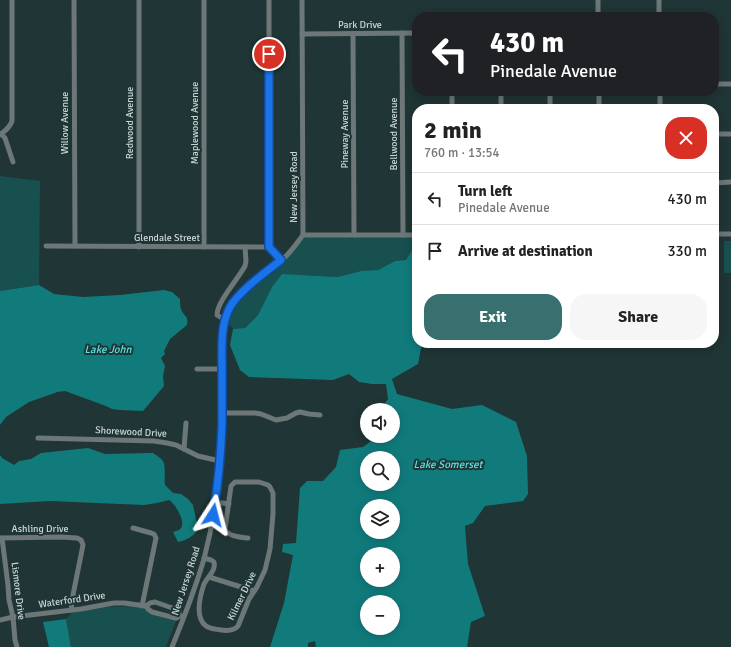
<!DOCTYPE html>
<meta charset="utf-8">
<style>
body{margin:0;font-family:Signika,sans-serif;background:#f6f6f6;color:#222;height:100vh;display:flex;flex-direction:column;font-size:15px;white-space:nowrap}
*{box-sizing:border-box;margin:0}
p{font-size:13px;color:#767676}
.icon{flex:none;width:22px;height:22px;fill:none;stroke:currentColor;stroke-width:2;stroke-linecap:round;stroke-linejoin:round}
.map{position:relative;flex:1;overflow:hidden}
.drawer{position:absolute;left:412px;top:104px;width:307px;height:244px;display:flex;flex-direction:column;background:#fff;border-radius:16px;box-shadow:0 2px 10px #0003}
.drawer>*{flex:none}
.guide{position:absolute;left:412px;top:12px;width:307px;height:84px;border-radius:16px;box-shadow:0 2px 10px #0003;background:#202124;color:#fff;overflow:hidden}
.buttons{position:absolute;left:360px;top:403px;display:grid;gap:8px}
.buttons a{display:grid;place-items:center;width:40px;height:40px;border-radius:50%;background:#fff;box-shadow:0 2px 10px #0003;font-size:20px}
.pin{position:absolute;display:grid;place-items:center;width:34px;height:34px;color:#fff;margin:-17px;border:2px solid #fff;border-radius:50%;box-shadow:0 1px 4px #0007}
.me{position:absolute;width:44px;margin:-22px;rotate:9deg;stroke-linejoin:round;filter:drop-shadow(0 0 3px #0008)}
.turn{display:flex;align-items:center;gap:14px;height:84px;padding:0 12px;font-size:18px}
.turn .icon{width:52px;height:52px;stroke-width:2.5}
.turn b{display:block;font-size:28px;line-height:34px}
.round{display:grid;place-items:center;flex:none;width:42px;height:42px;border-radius:16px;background:#f6f6f6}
.head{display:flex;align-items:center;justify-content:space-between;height:68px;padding:0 12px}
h1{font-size:24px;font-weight:700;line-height:30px}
.cta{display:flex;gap:8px;margin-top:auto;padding:8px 12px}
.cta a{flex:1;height:46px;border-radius:16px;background:#386f6f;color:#fff;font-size:16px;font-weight:700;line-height:46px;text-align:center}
.cta a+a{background:#f6f6f6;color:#222}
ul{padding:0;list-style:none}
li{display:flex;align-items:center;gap:12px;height:52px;padding:0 12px;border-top:1px solid #e0e0e0}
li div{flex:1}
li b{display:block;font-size:15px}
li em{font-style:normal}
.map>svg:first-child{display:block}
.green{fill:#184f4f}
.water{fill:#117b7c;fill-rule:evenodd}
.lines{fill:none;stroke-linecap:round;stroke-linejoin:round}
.minor{stroke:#6d7777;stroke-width:5}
.route-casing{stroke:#114b97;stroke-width:10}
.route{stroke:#1a73e8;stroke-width:7}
.labels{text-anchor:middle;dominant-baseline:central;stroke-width:4;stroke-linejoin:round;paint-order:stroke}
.street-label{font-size:10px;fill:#cbd7d7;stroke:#203535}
.water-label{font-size:11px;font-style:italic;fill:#5be2e3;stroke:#203535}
</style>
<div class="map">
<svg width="731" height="647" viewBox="0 0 731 647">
<rect width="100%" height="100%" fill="#203535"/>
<g class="green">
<path d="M 0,176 L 40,181 L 39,285 L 0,291 Z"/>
<path d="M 303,235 L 417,235 L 417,244 L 406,260 L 395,261 L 378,270 L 361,271 L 338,277 L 304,275 L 272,287 L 258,315 L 245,328 L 233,329 L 225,320 L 236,298 L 281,260 Z"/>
<rect x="724" y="241" width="7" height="32"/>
<path d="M 130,606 L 145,608 C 149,616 168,619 176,621 L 166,647 L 70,647 L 71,646 L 66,619 L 73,612 L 109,607 Z"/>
</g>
<g class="water">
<path d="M 416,244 L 417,343 L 422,343 L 418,364 L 392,379 L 397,394 L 452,409 L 482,405 L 516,422 L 527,456 L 528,494 L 523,501 L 485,506 L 473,523 L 465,526 L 468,564 L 485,616 L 471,622 L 467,647 L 316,647 L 315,641 L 308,643 L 308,647 L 270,647 L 284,603 L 293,555 L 282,552 L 283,544 L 296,543 L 300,488 L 307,481 L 323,481 L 336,467 L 340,450 L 363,447 L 378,436 L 393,436 L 393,410 L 380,410 L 388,399 L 386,384 L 372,384 L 359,382 L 349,374 L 333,380 L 249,377 L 240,370 L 230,345 L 233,329 L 245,328 L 258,315 L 272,287 L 282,274 L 338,277 L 361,271 L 378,270 L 395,261 L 406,260 ZM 367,458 L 393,458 L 393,484 L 367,484 ZM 367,506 L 393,506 L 393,532 L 367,532 ZM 367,554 L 393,554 L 393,580 L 367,580 ZM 367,602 L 393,602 L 393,628 L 367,628 Z"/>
<path d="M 39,285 L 54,294 L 83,297 L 120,295 L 164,290 L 172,292 L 180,299 C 180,302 180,306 181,309 C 183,316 189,315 187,325 L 170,339 L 164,351 L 165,354 L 161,358 L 165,366 L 163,376 L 164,386 L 143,411 L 120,410 L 112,409 L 106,406 L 65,391 L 57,392 L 52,394 L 29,402 L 6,417 L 0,425 L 0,291 Z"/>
<path d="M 88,448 L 105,454 L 153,453 C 156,455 161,458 163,461 C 166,467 164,478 165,485 L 173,493 L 181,494 L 188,499 L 193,505 L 198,529 C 193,537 187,540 178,542 L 173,532 C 176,531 179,531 181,528 C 186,522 175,503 169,500 L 157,503 L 144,505 L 50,501 L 0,504 L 0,455 L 2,458 L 14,465 L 19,461 L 31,459 L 41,453 Z"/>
<path d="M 66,619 L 71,647 L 49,647 L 43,622 Z"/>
</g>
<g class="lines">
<g class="minor">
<path d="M 74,0 L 75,246"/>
<path d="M 139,0 L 139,247"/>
<path d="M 204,0 L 204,247"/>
<path d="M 269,0 L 269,247"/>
<path d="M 598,0 L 598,17"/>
<path d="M 659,0 L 659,17"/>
<path d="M 402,33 L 403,235"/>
<path d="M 302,34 L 417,33"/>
<path d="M 353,34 L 354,235"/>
<path d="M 714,84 L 731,84"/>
<path d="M 452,91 L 452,109"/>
<path d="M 550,91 L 550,109"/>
<path d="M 599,91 L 599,109"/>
<path d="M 660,91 L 660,109"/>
<path d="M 501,109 L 501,91"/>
<path d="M 1,134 C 6,130 10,127 12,121 L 12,0"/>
<path d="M 1,134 L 5,138 L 13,162"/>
<path d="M 714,134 L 731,134"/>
<path d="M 714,183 L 731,182"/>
<path d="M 714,234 L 731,234"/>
<path d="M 303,235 L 417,235"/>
<path d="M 46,246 L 269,247 L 281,260"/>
<path d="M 225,320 L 217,315 C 217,302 238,279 245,266 L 246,261 L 245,247"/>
<path d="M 197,369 L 222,369"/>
<path d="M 222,413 L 255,413 L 261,414 L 276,420 L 287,418 L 296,413 L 300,412 L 309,414 L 320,415"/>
<path d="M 38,438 L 154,441 L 167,443 L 176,445 L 198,456 L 220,461"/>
<path d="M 184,449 L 186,423"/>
<path d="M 215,502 L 229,504"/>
<path d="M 133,528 L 151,533 L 154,534 L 156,538 L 142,606"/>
<path d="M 0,538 L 61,537 L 77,538 L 81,540 L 83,545 L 73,595 L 71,610"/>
<path d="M 2,538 L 8,585 L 9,600 L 13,617 L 15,640 L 17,647"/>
<path d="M 204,558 L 211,560 L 214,562 C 216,571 208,576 204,584 C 200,596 194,617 206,626 C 210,629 216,629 221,630 C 228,631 234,631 238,626 L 249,599 L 257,587 L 265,570 L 270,549 L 273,514 L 273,493 L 270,487 L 268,485 L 259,482 L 235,482 L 231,486 L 225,529 C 229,537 240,537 248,538"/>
<path d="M 209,577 L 254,591"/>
<path d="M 146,606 L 148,609 L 152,612 L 175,618 L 177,618 L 179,616 L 181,616"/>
<path d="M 0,620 L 13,617 L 81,609 L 114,603 L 124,603 L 146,606 L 150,603 L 155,602 L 178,610 L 179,611 L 179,616"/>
<path d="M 172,647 C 184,618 195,589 204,559 C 212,528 218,492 220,460 C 222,430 222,399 222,369 C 222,351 219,330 228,312 C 238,290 265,274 284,258 C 291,252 297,243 303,235 L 302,0"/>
</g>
</g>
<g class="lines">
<defs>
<path id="route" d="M 213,515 C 218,485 221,454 222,424 C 222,406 222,388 222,370 C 222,348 220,326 230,307 C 239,291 266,272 281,260 L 269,247 L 269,54"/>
</defs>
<use href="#route" class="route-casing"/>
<use href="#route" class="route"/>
</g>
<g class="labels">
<g class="street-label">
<text x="360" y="25">Park Drive</text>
<text transform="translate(65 123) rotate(-90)">Willow Avenue</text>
<text transform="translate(130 123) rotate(-90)">Redwood Avenue</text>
<text transform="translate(195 123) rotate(-90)">Maplewood Avenue</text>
<text transform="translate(345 134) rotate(-90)">Pineway Avenue</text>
<text transform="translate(394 134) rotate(-90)">Bellwood Avenue</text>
<text transform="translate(294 187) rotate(-90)">New Jersey Road</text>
<text x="167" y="238">Glendale Street</text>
<text transform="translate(131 432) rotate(3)">Shorewood Drive</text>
<text x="40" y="529">Ashling Drive</text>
<text transform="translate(186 581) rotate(-72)">New Jersey Road</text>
<text transform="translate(18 591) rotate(83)">Lismore Drive</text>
<text transform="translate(242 596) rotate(-64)">Kilmer Drive</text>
<text transform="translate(72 600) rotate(-8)">Waterford Drive</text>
</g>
<g class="water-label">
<text x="108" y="349">Lake John</text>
<text x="448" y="464">Lake Somerset</text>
</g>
</g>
</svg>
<div class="buttons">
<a><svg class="icon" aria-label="sound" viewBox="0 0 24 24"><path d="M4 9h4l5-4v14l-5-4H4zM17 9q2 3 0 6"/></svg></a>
<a><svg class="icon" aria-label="search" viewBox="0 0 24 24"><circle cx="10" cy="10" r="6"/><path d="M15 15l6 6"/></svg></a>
<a><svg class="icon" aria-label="layers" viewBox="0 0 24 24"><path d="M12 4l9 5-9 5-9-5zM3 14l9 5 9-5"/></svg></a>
<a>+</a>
<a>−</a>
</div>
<div class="pin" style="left:269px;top:54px;background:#d93025"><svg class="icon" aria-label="arrive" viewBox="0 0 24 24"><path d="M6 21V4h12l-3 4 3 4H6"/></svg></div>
<svg class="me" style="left:213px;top:515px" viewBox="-20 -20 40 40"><path d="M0-17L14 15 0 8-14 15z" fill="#1a73e8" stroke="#fff" stroke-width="4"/></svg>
<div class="guide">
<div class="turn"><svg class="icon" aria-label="left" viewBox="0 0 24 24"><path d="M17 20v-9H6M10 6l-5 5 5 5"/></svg><div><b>430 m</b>Pinedale Avenue</div></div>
</div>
<section class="drawer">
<div class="head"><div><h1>2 min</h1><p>760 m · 13:54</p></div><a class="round" style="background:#d93025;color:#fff"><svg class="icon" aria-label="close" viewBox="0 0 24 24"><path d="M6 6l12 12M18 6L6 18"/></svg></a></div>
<ul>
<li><svg class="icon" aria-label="left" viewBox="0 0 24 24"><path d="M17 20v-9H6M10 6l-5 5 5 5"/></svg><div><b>Turn left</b><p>Pinedale Avenue</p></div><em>430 m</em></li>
<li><svg class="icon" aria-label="arrive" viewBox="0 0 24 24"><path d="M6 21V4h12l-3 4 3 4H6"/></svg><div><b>Arrive at destination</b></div><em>330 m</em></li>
</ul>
<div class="cta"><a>Exit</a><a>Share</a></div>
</section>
</div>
